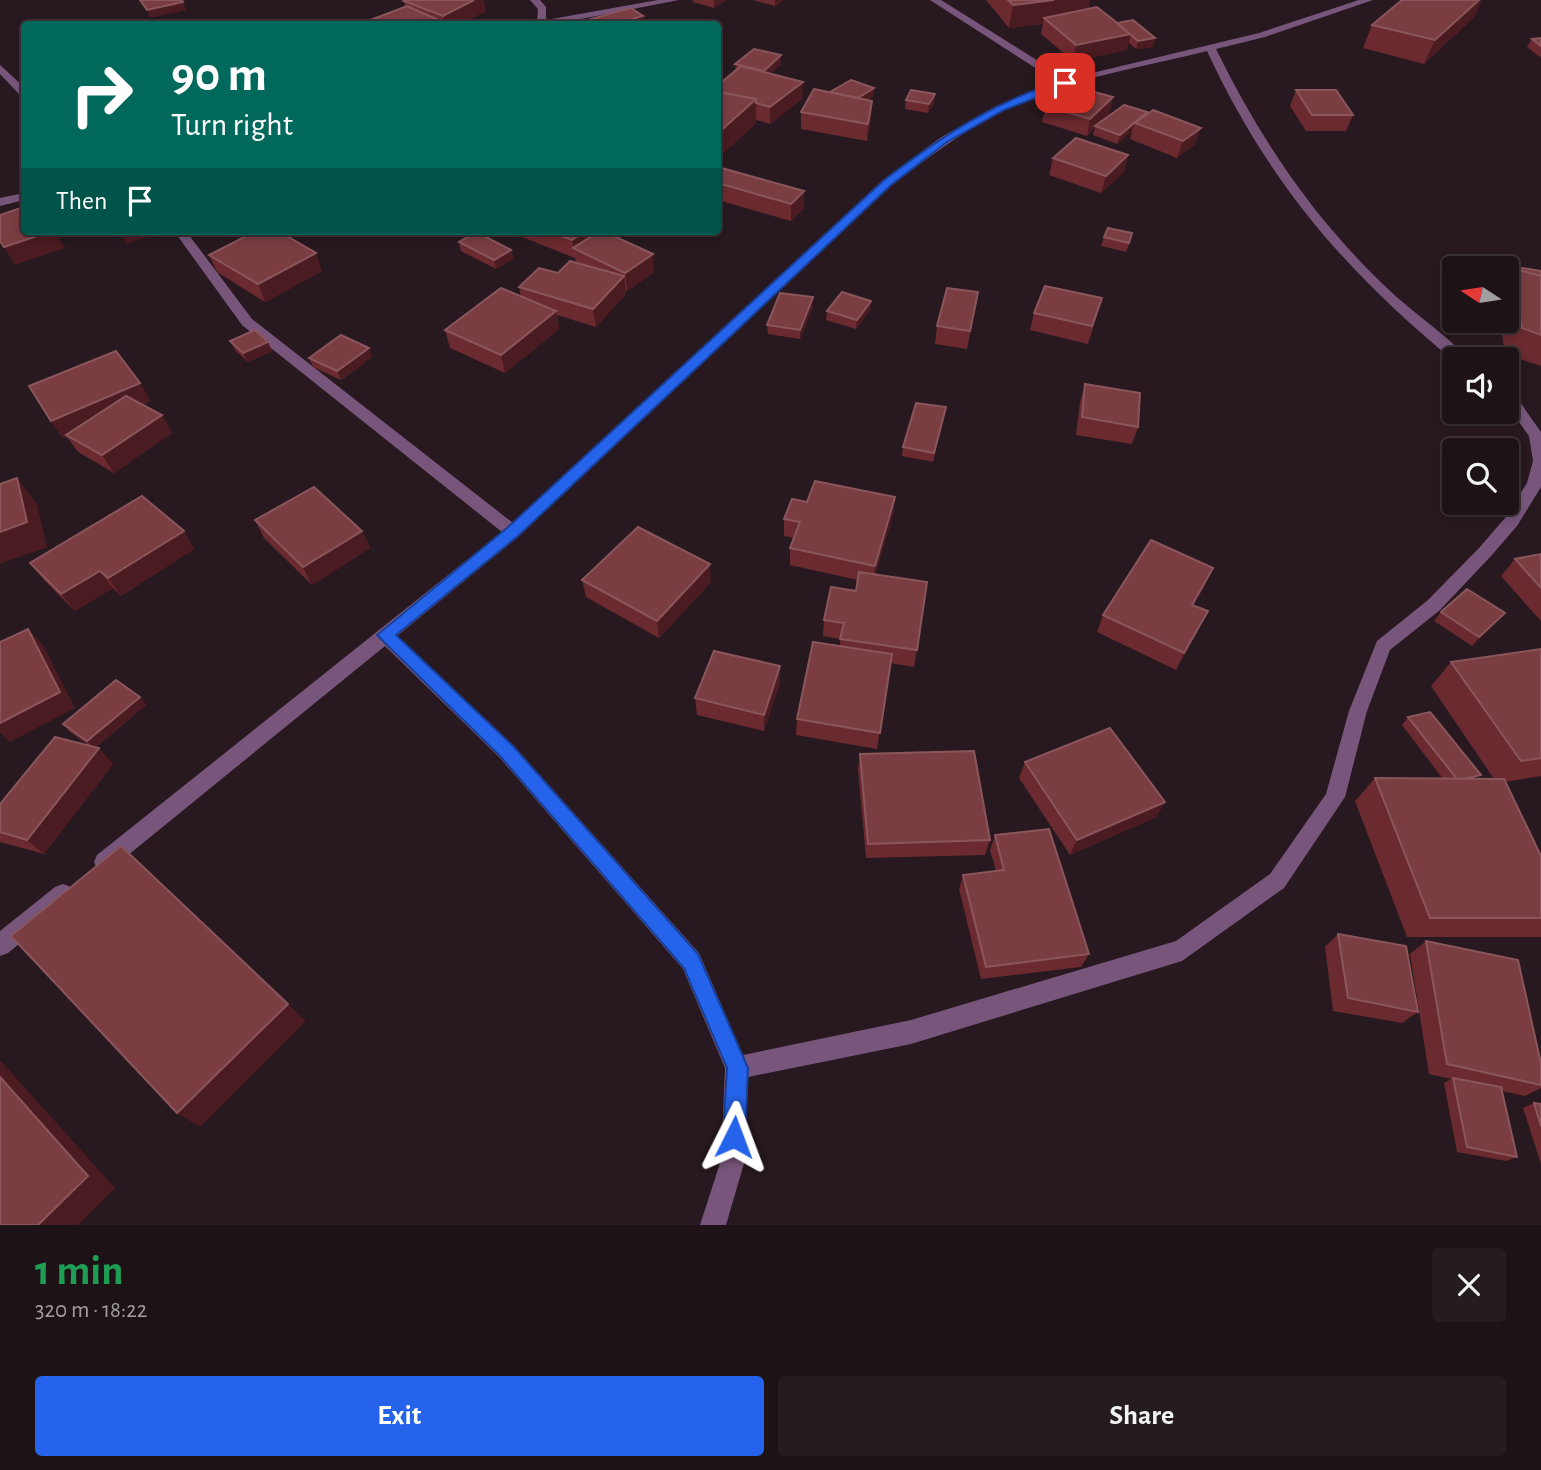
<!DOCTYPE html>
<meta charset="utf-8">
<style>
body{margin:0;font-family:"Alegreya Sans",sans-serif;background:#251c20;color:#f1f3f6;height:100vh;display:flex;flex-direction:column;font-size:26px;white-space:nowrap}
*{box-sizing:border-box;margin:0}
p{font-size:23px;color:#a09ea1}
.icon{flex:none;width:38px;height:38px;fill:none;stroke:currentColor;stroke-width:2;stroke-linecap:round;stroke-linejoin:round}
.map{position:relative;height:1225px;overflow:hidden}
.drawer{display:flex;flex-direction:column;background:#1d1317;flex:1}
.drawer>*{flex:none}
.hud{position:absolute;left:21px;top:21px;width:700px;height:214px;border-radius:7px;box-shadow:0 4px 10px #0003,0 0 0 2px #3b3236;background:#00695c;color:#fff;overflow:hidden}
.needle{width:46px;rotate:282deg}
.fabs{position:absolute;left:1442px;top:256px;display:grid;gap:14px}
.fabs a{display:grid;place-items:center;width:77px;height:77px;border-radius:7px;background:#1d1317;box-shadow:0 4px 10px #0003,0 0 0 2px #3b3236;font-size:35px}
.pin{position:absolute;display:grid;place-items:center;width:60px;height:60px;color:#fff;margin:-30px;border-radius:14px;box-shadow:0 4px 10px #0006}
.me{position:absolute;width:77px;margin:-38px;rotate:3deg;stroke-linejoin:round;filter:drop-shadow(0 0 5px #0008)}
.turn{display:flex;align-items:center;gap:24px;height:147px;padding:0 35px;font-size:32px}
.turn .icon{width:91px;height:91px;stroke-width:2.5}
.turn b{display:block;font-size:49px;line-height:60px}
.then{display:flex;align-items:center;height:66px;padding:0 35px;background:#0003;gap:14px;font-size:26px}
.round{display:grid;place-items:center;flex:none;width:74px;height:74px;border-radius:7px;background:#251c20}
.headline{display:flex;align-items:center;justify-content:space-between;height:119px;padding:0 35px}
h1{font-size:42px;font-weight:700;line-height:52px;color:#1e9e55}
.cta{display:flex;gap:14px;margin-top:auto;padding:14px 35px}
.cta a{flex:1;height:80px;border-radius:7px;background:#2563eb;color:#fff;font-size:28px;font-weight:700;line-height:80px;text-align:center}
.cta a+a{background:#251c20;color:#f1f3f6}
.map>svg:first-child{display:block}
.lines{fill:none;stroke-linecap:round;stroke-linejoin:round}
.minor{fill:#78567c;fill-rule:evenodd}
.wall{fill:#6b2a2f}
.shaded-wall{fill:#4a1b20}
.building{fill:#793d42;stroke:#8a565b;stroke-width:2}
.route{fill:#2563eb;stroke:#184099;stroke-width:2}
</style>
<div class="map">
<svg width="1541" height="1225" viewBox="0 0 1541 1225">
<rect width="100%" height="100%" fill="#27191f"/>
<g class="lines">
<g class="minor">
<path d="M 530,0 L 540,0 L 546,7 L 546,20 L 658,0 L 679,0 L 555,24 L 537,24 L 538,9 Z"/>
<path d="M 930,0 L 941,0 L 1067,79 L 1259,33 L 1359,0 L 1373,0 L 1265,37 L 1216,49 C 1260,139 1314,219 1387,288 C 1410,311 1449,336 1468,359 L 1454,361 C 1344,270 1268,182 1207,51 C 1139,68 1065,79 1002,111 C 962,132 927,158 891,186 L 519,536 L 397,636 L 513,745 L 699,953 L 743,1055 L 911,1020 L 1176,941 L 1270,874 L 1326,794 L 1349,711 L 1377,641 L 1428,600 L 1479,548 L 1505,518 L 1527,483 L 1533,461 L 1529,436 L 1507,405 L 1507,389 L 1512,391 L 1541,432 L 1541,487 L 1517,526 L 1491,556 L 1440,610 L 1390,650 L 1367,711 L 1345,797 L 1284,888 L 1182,961 L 911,1044 L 748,1077 L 745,1160 L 726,1225 L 700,1225 L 721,1160 L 725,1068 L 683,969 L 499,757 L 385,646 L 111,869 L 104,872 L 97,869 L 94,862 L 97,855 L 502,532 L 242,325 L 174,231 L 186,231 L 252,319 L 513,523 L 883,180 L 940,138 L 996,106 L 1057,82 Z"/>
<path d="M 0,65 L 24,87 L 24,96 L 20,95 L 0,74 Z"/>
<path d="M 24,193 L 24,200 L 0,206 L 0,198 Z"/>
<path d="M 63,884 L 71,887 L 74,894 L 71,901 L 8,953 L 0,956 L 0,931 L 55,887 Z"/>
</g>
</g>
<g class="wall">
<path d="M 693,0 L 726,0 L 714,8 L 693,2 Z"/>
<path d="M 752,0 L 783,0 L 775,6 Z"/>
<path d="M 986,0 L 1090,0 L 1088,9 L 1117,23 L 1155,38 L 1153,47 L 1136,49 L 1128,42 L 1127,50 L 1073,61 L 1041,34 L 1043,24 L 1009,28 Z"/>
<path d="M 1402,0 L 1482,0 L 1473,18 L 1424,64 L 1363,48 L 1372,25 Z"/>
<path d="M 404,1 L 486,11 L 460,24 L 360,24 L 405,7 Z"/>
<path d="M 643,16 L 644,24 L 592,24 L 591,19 Z"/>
<path d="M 1541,38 L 1541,58 L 1527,47 L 1532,39 Z"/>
<path d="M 781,55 L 781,64 L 770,74 L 802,99 L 770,124 L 756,120 L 756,124 L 736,71 L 735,64 Z"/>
<path d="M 874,88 L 873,96 L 867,100 L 872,101 L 871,118 L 867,141 L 801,129 L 801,112 L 830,92 Z"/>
<path d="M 1296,90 L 1353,115 L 1346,131 L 1306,131 L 1290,106 Z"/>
<path d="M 935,94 L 934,103 L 928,113 L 905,109 L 906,100 Z"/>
<path d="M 1113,97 L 1109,114 L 1098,124 L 1147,114 L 1195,144 L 1177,158 L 1130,139 L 1132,131 L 1117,144 L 1093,135 L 1095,127 L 1087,136 L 1042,122 L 1046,106 Z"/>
<path d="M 1128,155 L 1124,172 L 1101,193 L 1049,175 L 1053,158 Z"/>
<path d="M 718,167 L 804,191 L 804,208 L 791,221 L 718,200 Z"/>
<path d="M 517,231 L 585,231 L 587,240 L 654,272 L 627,291 L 626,290 L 626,294 L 596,327 L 557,315 L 559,329 L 505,373 L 450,348 L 445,330 L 521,297 L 519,287 L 558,273 L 576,263 L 575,258 L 517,235 Z"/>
<path d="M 1104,237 L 1130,242 L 1126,252 L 1101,246 Z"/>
<path d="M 459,242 L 511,250 L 513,259 L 496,269 L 461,251 Z"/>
<path d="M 209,255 L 322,271 L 265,302 L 217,272 Z"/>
<path d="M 1510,266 L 1541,271 L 1541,366 L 1505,354 L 1500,320 L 1507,320 L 1507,271 Z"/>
<path d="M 813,306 L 800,339 L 768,334 L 767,325 Z"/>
<path d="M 870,310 L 856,329 L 826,320 L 827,311 Z"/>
<path d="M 975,310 L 967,349 L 935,344 L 937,326 Z"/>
<path d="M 1034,313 L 1097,315 L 1088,344 L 1030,330 Z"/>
<path d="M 230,341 L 272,351 L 248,362 L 235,350 Z"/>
<path d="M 372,357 L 341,380 L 313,367 L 309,358 Z"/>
<path d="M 140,383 L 150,401 L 142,405 L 162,415 L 172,433 L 114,473 L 78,452 L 67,437 L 63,438 L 51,421 Z"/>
<path d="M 1085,384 L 1138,427 L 1132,444 L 1076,435 L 1080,402 Z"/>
<path d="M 946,407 L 933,462 L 902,456 L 903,447 Z"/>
<path d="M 895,497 L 893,515 L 875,574 L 917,650 L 914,667 L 890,663 L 877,749 L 796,735 L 797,719 L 840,646 L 840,639 L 823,636 L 824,620 L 856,591 L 858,580 L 790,565 L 790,548 L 794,538 L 784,536 L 784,519 L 807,502 Z"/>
<path d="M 255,520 L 362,531 L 370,548 L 312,585 L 264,538 Z"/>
<path d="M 184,531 L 194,549 L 121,596 L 113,588 L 75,611 L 44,580 L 30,563 Z"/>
<path d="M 1541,554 L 1541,621 L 1501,576 L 1515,559 Z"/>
<path d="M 582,580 L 711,582 L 659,638 L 586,597 Z"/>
<path d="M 1205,585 L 1193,605 L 1199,628 L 1176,670 L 1097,632 L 1103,615 Z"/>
<path d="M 1441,612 L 1505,613 L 1472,646 L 1434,621 Z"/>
<path d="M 1541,649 L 1541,776 L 1505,782 L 1541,856 L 1541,937 L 1407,937 L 1355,801 L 1375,778 L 1443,779 L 1402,725 L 1408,717 L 1476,779 L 1494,779 L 1431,686 L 1451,662 Z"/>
<path d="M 780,683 L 764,731 L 697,715 L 695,698 Z"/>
<path d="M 140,697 L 146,705 L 96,747 L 113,764 L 44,854 L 0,842 L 0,804 L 90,746 L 70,732 L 63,724 Z"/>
<path d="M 860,754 L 990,840 L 985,855 L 866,858 L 858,769 Z"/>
<path d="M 1025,762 L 1165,802 L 1156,817 L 1070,855 L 1019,778 Z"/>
<path d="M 995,835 L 1089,954 L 1081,967 L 981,979 L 959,889 L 963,875 L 996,871 L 990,850 Z"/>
<path d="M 1338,934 L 1418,1012 L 1402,1023 L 1333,1011 L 1325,947 Z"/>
<path d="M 1426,941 L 1541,1064 L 1541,1088 L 1525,1096 L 1502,1091 L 1517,1157 L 1506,1161 L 1457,1152 L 1444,1083 L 1451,1079 L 1429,1074 L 1410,954 Z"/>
<path d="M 1534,1103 L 1541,1104 L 1541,1164 L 1523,1108 Z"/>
</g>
<g class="shaded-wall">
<path d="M 474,0 L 484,0 L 486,11 L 460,24 L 445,24 L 443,16 Z"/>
<path d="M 714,0 L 726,0 L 714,8 Z"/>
<path d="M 775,0 L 783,0 L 775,6 Z"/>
<path d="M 1054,0 L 1090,0 L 1086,18 L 1044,18 L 1043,24 L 1009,28 L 1013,5 Z"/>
<path d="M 1479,0 L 1482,0 L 1473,18 L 1424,64 L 1435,40 Z"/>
<path d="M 183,2 L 186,10 L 150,18 L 147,10 Z"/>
<path d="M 643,16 L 644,24 L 615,24 Z"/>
<path d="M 1131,34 L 1127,50 L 1073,61 L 1076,45 Z"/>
<path d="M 1155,38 L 1153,47 L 1136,49 L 1138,41 Z"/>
<path d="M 781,55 L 781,64 L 764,79 L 764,71 Z"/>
<path d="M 803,82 L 802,99 L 770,124 L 770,107 Z"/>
<path d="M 874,88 L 873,96 L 849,112 L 850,103 Z"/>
<path d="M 935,94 L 934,103 L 928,113 L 929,104 Z"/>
<path d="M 1113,97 L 1109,114 L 1087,136 L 1090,119 Z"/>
<path d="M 756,99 L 756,124 L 718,158 L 718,133 Z"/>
<path d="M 872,101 L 871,118 L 867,141 L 868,124 Z"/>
<path d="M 1135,123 L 1132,131 L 1117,144 L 1120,135 Z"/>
<path d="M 1201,128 L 1195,144 L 1177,158 L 1183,141 Z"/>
<path d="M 1128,155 L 1124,172 L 1101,193 L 1106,176 Z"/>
<path d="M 804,191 L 804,208 L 791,221 L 791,204 Z"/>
<path d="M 52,231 L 55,231 L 65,248 L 15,265 L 4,247 Z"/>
<path d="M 134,231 L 159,231 L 161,233 L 126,244 L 122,235 Z"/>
<path d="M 585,231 L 588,248 L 574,248 L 572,240 Z"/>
<path d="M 511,250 L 513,259 L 496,269 L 494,260 Z"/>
<path d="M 316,253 L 322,271 L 265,302 L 258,284 Z"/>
<path d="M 653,254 L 654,272 L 627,291 L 625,273 Z"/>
<path d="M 624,276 L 626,294 L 596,327 L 593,309 Z"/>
<path d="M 813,297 L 813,306 L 800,339 L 800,330 Z"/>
<path d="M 871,301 L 870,310 L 856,329 L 857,320 Z"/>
<path d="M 556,311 L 559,329 L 505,373 L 501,355 Z"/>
<path d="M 268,342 L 272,351 L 248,362 L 243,353 Z"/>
<path d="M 369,348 L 372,357 L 341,380 L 337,371 Z"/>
<path d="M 140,383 L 150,401 L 69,436 L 66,435 L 67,437 L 63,438 L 51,421 Z"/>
<path d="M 162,415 L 172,433 L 114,473 L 102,455 Z"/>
<path d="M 17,478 L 37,504 L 47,547 L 0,564 L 0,532 Z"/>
<path d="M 895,497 L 893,515 L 873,583 L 875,566 Z"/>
<path d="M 184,531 L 194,549 L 121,596 L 108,578 Z"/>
<path d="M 362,531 L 370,548 L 312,585 L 303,567 Z"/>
<path d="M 710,564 L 711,582 L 659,638 L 657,621 Z"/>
<path d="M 1213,568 L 1205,585 L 1184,622 L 1192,605 Z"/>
<path d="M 100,571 L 113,588 L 75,611 L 61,594 Z"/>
<path d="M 1208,611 L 1199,628 L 1176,670 L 1184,653 Z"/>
<path d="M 1505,613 L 1497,622 L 1472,646 L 1479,637 Z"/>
<path d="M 28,629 L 43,645 L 75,708 L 10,742 L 0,733 L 0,723 Z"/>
<path d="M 780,666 L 780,683 L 764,731 L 764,715 Z"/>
<path d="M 140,697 L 146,705 L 94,749 L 87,741 Z"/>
<path d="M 99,748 L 113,764 L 44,854 L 27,840 Z"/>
<path d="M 1165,802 L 1156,817 L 1070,855 L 1077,840 Z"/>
<path d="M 288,1004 L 306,1021 L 200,1127 L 177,1113 Z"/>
<path d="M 0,1060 L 115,1188 L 78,1225 L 38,1225 L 0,1077 Z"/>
</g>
<g class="building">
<path d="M 140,0 L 182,0 L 183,2 L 147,10 Z"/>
<path d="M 407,0 L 474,0 L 443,16 L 404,1 Z"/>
<path d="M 1008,0 L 1054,0 L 1013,5 Z"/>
<path d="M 1402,0 L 1479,0 L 1435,40 L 1372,25 Z"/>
<path d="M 407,6 L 443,22 L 436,24 L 360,24 Z"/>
<path d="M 1097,7 L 1131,34 L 1076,45 L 1044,18 Z"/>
<path d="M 631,8 L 643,16 L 615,24 L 599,24 L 591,19 Z"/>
<path d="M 1133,20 L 1155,38 L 1138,41 L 1117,23 Z"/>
<path d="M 1541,38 L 1541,46 L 1532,39 Z"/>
<path d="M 754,49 L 781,55 L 764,71 L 735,64 Z"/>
<path d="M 741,66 L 803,82 L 770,107 L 756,103 L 756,99 L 718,92 L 718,85 Z"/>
<path d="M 851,80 L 874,88 L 858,98 L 830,92 Z"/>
<path d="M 1069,85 L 1113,97 L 1090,119 L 1046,106 Z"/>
<path d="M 814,89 L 872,101 L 868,124 L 801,112 Z"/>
<path d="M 911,90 L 935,94 L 929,104 L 906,100 Z"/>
<path d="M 1296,90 L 1336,90 L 1353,115 L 1312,115 Z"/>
<path d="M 718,92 L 756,99 L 718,133 Z"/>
<path d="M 1124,105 L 1147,112 L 1120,135 L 1095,126 Z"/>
<path d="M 1153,110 L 1201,128 L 1183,141 L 1135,123 Z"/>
<path d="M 1076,138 L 1128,155 L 1106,176 L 1053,158 Z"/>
<path d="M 718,167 L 804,191 L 791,204 L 718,183 Z"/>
<path d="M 24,207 L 24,231 L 52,231 L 4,247 L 0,241 L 0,215 Z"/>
<path d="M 1108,228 L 1132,233 L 1129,243 L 1104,237 Z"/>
<path d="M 120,231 L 134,231 L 122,235 Z"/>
<path d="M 256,231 L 278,231 L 316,253 L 258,284 L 209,255 Z"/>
<path d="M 548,231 L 585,231 L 572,240 Z"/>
<path d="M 600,231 L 603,231 L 653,254 L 625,273 L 573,248 Z"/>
<path d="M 476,232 L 511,250 L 494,260 L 459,242 Z"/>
<path d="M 570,261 L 624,276 L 593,309 L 519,287 L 539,268 L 558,273 Z"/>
<path d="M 1510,266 L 1541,271 L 1541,276 L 1511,268 L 1511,269 Z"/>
<path d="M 1511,268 L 1541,276 L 1541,335 L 1522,328 Z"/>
<path d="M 1045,286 L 1102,298 L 1092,326 L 1034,313 Z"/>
<path d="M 501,288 L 556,311 L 501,355 L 445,330 Z"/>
<path d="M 947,288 L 978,292 L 970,331 L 937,326 Z"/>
<path d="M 842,292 L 871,301 L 857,320 L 827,311 Z"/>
<path d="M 780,293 L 813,297 L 800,330 L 767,325 Z"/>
<path d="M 255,330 L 268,342 L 243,353 L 230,341 Z"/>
<path d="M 341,335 L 369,348 L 337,371 L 309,358 Z"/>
<path d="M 116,351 L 140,383 L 51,421 L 29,386 Z"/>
<path d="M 1085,384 L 1140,393 L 1138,427 L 1082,417 Z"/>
<path d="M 126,396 L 162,415 L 102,455 L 66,435 Z"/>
<path d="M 916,403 L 946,407 L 934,453 L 903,447 Z"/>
<path d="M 17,478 L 27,522 L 0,532 L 0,484 Z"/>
<path d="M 815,481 L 895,497 L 875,566 L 790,548 L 800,522 L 784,519 L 792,499 L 807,502 Z"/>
<path d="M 314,487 L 362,531 L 303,567 L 255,520 Z"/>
<path d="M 142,496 L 184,531 L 108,578 L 100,571 L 61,594 L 30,563 Z"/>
<path d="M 638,527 L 710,564 L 657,621 L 582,580 Z"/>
<path d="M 1151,540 L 1213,568 L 1192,605 L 1208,611 L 1184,653 L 1103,615 Z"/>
<path d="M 1541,554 L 1541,588 L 1515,559 Z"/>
<path d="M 859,572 L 927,582 L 917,650 L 840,639 L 844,623 L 824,620 L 831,587 L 856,591 Z"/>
<path d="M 1467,589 L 1505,613 L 1479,637 L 1441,612 Z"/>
<path d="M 28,629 L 60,692 L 0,723 L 0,642 Z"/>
<path d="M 813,642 L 892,654 L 880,733 L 797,719 Z"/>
<path d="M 1541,649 L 1541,758 L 1521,761 L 1451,662 Z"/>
<path d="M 714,651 L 780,666 L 764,715 L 695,698 Z"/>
<path d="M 116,680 L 140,697 L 87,741 L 63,724 Z"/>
<path d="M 1430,712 L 1481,775 L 1464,779 L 1457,779 L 1408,717 Z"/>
<path d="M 1110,728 L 1165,802 L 1077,840 L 1025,762 Z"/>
<path d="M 55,737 L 99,748 L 27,840 L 0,832 L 0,804 Z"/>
<path d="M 974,751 L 990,840 L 868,844 L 860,754 Z"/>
<path d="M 1375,778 L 1504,779 L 1541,856 L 1541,918 L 1430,918 Z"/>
<path d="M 1049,829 L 1089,954 L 986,967 L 963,875 L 1004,870 L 995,835 Z"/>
<path d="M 121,846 L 288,1004 L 177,1113 L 11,936 Z"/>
<path d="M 1338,934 L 1406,946 L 1418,1012 L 1348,998 Z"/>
<path d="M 1426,941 L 1518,960 L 1541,1064 L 1541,1085 L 1447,1064 Z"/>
<path d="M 0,1077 L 88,1176 L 38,1225 L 0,1225 Z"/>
<path d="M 1453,1078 L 1501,1087 L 1517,1157 L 1467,1147 Z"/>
<path d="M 1534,1103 L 1541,1104 L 1541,1126 Z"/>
</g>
<path class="route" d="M 1065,80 L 1069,83 L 1068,85 L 1004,110 L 947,142 L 891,185 L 518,536 L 396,635 L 513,746 L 698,954 L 748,1068 L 745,1137 L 742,1145 L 734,1148 L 726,1145 L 723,1137 L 727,1068 L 684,968 L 500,756 L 377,635 L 507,528 L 883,181 C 939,138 996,100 1065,80 Z"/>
</svg>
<div class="fabs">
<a><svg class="needle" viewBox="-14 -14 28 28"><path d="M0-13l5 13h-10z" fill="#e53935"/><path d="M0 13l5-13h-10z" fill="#a09ea1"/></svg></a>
<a><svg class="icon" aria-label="sound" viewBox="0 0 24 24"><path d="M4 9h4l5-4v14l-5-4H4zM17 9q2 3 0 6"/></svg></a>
<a><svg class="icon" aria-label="search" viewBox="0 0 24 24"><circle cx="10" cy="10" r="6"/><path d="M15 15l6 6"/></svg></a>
</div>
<div class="pin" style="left:1065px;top:83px;background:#d93025"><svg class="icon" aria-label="arrive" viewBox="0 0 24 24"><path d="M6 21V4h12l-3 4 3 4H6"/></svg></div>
<svg class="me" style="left:734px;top:1137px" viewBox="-20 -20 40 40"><path d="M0-17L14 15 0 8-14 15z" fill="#2563eb" stroke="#fff" stroke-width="4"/></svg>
<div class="hud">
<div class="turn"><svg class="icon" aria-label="right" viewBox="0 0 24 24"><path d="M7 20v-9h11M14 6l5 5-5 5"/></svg><div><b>90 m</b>Turn right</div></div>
<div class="then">Then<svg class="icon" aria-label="arrive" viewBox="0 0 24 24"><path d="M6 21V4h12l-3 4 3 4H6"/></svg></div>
</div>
</div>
<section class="drawer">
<div class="headline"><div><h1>1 min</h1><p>320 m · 18:22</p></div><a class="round"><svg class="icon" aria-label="close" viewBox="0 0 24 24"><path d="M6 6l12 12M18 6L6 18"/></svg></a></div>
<div class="cta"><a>Exit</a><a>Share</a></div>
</section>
